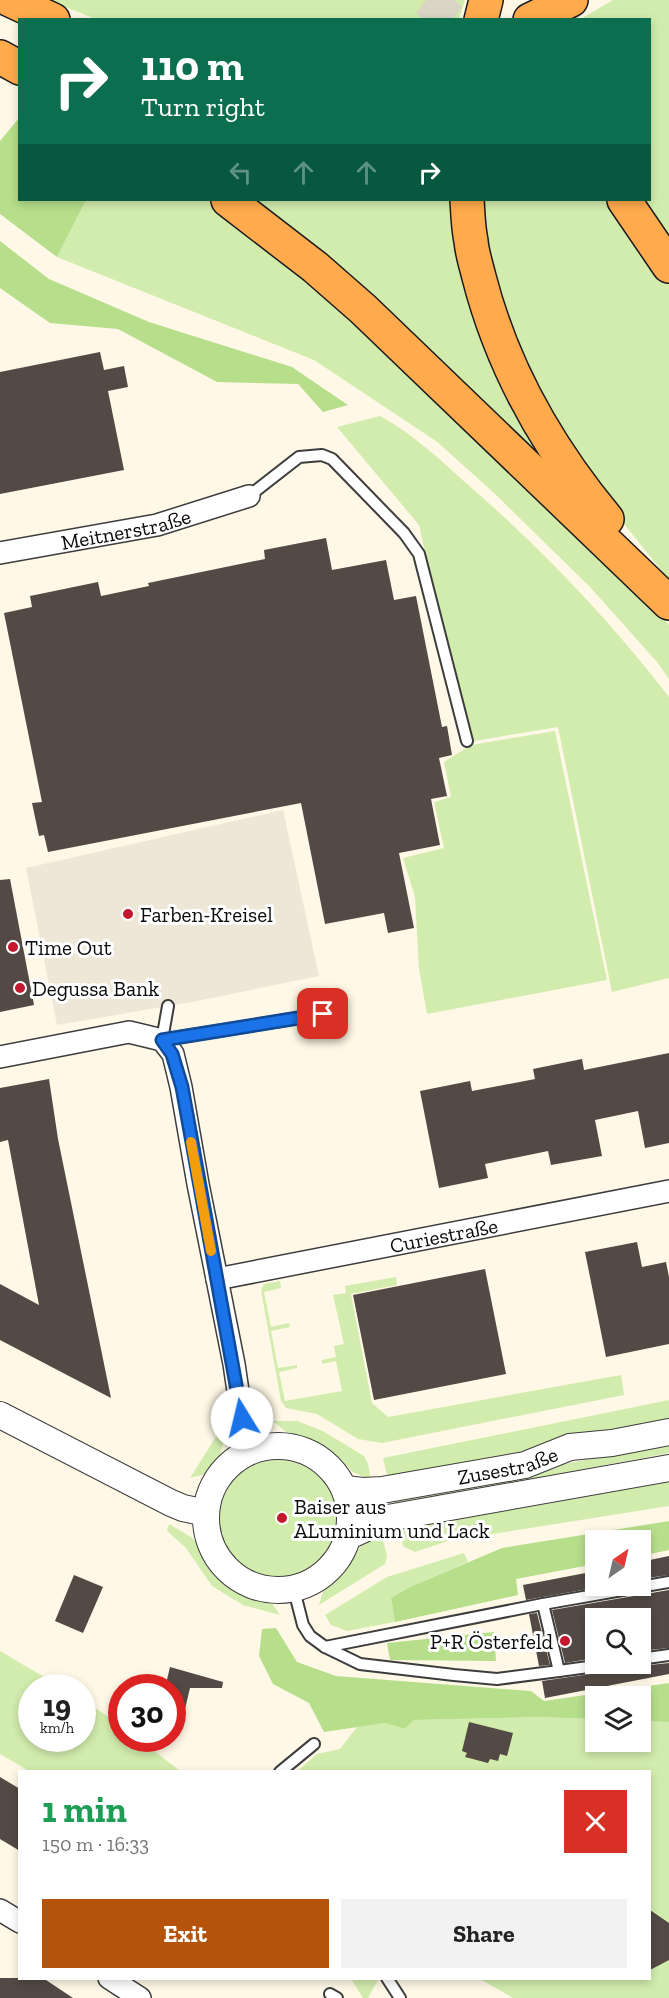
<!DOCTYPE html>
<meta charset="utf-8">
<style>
body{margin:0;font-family:"Zilla Slab",serif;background:#f2f2f2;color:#222;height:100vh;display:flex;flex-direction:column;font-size:22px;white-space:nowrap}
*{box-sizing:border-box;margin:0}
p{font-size:20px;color:#767676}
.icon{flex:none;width:33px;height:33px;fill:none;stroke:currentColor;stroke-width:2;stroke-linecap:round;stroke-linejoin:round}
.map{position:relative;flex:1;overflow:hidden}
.side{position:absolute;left:18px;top:1770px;width:633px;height:210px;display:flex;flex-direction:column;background:#fff;border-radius:0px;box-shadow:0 3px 9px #0003}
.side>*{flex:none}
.guide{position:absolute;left:18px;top:18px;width:633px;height:183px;border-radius:0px;box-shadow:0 3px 9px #0003;background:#0b6e4f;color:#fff;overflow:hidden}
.needle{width:39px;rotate:34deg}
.fabs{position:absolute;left:585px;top:1530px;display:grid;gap:12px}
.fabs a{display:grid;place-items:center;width:66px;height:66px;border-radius:0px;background:#fff;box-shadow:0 3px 9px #0003;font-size:30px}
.speed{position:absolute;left:18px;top:1674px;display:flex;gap:12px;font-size:30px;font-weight:700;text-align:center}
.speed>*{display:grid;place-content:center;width:78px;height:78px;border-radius:50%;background:#fff;box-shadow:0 3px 9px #0003;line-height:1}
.speed small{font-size:15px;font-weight:400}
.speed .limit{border:9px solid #d22;background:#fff;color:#111}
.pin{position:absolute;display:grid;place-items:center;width:51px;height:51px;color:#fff;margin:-26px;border-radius:12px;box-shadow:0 3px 9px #0006}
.me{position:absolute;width:66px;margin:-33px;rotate:351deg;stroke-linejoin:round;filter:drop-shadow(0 0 4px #0008)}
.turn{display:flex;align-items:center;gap:21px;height:126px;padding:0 24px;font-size:27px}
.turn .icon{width:78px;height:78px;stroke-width:2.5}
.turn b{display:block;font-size:42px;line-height:51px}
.lanes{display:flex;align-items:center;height:57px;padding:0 24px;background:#0003;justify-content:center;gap:30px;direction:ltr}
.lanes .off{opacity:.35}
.round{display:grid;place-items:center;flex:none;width:63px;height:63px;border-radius:0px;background:#f2f2f2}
.head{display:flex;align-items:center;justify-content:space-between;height:102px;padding:0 24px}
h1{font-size:36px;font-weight:800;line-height:45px;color:#1e9e55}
.action{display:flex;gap:12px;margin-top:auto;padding:12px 24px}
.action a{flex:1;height:69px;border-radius:0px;background:#b45309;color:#fff;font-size:24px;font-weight:800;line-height:69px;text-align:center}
.action a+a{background:#f2f2f2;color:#222}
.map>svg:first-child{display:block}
.green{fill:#d2ecad}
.forest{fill:#b6de8b}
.plaza{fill:#eee6d6}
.building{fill:#534945}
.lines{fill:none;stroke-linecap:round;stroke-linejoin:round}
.trunk-tunnel{stroke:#dad4c5;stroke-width:33;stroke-dasharray:33 16;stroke-linecap:butt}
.service-casing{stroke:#3d3d3d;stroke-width:14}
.minor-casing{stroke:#3d3d3d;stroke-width:24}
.tertiary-casing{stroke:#3d3d3d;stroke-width:28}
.trunk-casing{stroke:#1b1b1b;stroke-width:36}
.service{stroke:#fff;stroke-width:10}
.minor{stroke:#fff;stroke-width:21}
.tertiary{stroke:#fff;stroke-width:26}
.trunk{stroke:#ffaa4d;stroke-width:33}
.route-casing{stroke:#114b97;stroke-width:15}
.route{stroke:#1a73e8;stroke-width:10}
.slow{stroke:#f59e0b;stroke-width:10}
.poi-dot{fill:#c3182d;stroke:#fff;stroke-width:2}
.labels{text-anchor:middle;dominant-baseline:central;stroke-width:6;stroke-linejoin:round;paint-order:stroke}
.street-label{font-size:21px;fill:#0a0a0a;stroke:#fff}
.poi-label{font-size:21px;fill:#0a0a0a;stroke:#fff;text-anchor:start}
</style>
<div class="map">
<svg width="669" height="1998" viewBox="0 0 669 1998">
<rect width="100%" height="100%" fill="#fff8e6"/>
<g class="green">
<path d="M 48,0 L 465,0 L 459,20 L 98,20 Z"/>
<path d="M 613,0 L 669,0 L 669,248 L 637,200 L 650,200 L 650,20 L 579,20 Z"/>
<path d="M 86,200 L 210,200 L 263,237 L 624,575 L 669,625 L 669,679 L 657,662 L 590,587 L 493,492 L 436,441 L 314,360 L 57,257 Z"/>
<path d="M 245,200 L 452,200 L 567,483 Z"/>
<path d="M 478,200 L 612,200 L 669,284 L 669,580 L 600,494 L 508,339 Z"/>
<path d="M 380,416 C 413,434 438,458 466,483 C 540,547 609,619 669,697 L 669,978 L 612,992 L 558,727 L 468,742 L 419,525 L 337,427 Z"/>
<path d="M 555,731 L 607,980 L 427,1014 L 419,969 L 415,897 L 403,858 L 444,848 L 434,802 L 451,797 L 444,762 L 471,745 Z"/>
<path d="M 396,1277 L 397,1285 L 351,1294 L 372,1403 L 388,1417 L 621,1375 L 624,1395 L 382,1443 L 358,1439 L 317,1414 L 286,1408 L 281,1401 L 261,1290 L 264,1284 L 280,1281 L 281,1288 L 264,1292 L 271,1327 L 289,1323 L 290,1327 L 271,1331 L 278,1368 L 297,1365 L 297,1368 L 279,1372 L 285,1401 L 342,1391 L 336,1361 L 322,1364 L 322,1360 L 336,1357 L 334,1346 L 344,1344 L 333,1295 L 346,1293 L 345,1286 Z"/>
<path d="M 669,1400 L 669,1419 L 549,1441 L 519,1456 L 388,1479 L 383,1458 Z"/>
<path d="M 273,1421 L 297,1421 L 323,1431 L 364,1456 L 368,1464 L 371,1480 L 353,1472 L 332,1451 L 309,1438 L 286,1432 Z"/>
<path d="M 219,1432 L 224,1432 C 224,1446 219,1467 205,1474 C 201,1476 195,1476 190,1478 Z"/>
<path d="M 669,1444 L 669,1453 L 395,1505 L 392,1497 Z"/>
<circle cx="278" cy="1519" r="59"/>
<path d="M 669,1480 L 669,1506 L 448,1541 L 415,1552 L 403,1546 L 397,1524 L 530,1497 L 574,1499 Z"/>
<path d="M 169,1524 L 191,1537 L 201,1547 L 217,1573 L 244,1594 L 271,1602 L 280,1615 L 243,1605 L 212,1586 L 186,1548 L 167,1531 Z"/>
<path d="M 380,1530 L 387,1555 L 385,1564 L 319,1605 L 324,1588 L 346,1570 L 365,1539 Z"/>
<path d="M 464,1553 L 468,1562 L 410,1587 L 391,1598 L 395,1622 L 347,1631 L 331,1625 L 325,1615 L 387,1577 Z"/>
<path d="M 0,1651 L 61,1687 L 32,1688 L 32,1738 L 82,1738 L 83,1700 L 121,1725 L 122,1738 L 139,1739 L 180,1771 L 29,1771 L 0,1754 Z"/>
<path d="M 537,1717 L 595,1719 L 596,1742 L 640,1742 L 641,1721 L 669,1722 L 669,1998 L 513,1998 L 480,1979 L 650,1978 L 650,1772 L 296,1772 L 317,1754 L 340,1749 L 357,1727 L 385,1723 L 405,1729 L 414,1720 Z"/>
<path d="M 351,1979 L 376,1979 L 378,1980 L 368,1998 L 363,1998 Z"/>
</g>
<g class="forest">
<path d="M 19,118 L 20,200 L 86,200 L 57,257 L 0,214 L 0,141 Z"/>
<path d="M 0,241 L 49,279 L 149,322 L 292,367 L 348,405 L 323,412 L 298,384 L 217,382 L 118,329 L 50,323 L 0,288 Z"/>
<path d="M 669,1521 L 669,1550 L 641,1556 L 640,1540 L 596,1540 L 595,1564 L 516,1579 L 518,1595 L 395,1622 L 391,1598 L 410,1587 L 502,1548 Z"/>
<path d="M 276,1628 L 297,1662 L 336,1676 L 531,1691 L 544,1701 L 669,1683 L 669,1722 L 641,1721 L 640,1696 L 596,1696 L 595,1719 L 537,1717 L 414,1720 L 405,1729 L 385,1723 L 324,1732 L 309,1703 L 273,1684 L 259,1656 L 262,1629 Z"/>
<path d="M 494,1632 L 496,1661 L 390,1660 L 387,1643 Z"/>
</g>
<path class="plaza" d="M 283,810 L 319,976 L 192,1002 L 57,1025 L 26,868 Z"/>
<g class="building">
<path d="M 100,352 L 104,370 L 124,366 L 128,387 L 108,391 L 124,470 L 0,494 L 0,372 Z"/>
<path d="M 326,538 L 332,570 L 386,560 L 394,600 L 416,596 L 442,727 L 447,726 L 452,755 L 439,758 L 447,796 L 431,799 L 440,845 L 399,853 L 414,928 L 388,933 L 384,913 L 325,924 L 301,803 L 48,852 L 44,835 L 39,836 L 32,803 L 42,802 L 4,613 L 32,607 L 30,596 L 98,582 L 101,596 L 149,586 L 148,583 L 265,559 L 264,550 Z"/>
<path d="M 10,879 L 34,1005 L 0,1012 L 0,880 Z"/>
<path d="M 669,1053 L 669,1143 L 645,1148 L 638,1111 L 595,1120 L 602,1156 L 551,1165 L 548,1151 L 485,1164 L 488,1178 L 439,1188 L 420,1091 L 470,1081 L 472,1091 L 535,1079 L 533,1069 L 582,1059 L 584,1070 Z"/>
<path d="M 49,1079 L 58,1139 L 111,1398 L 0,1340 L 0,1284 L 39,1305 L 8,1140 L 0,1142 L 0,1088 Z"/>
<path d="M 637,1242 L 642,1267 L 666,1262 L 669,1277 L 669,1344 L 606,1357 L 585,1252 Z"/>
<path d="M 485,1269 L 506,1374 L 374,1400 L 353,1295 Z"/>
<path d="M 669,1556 L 669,1575 L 640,1579 L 640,1562 Z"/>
<path d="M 596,1571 L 596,1586 L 605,1586 L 526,1600 L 523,1585 Z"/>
<path d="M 74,1575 L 103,1587 L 83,1633 L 55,1621 Z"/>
<path d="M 669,1590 L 669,1648 L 640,1651 L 640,1618 L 596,1618 L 596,1658 L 565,1663 L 552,1610 Z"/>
<path d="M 537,1613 L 550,1665 L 539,1666 L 529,1614 Z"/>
<path d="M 669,1663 L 669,1674 L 545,1698 L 542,1681 L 611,1671 L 615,1670 L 617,1664 L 634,1664 L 640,1666 Z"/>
<path d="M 170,1667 L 223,1682 L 222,1688 L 190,1688 L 180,1730 L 172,1729 L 172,1688 L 165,1688 Z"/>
<path d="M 469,1722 L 513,1733 L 507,1756 L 500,1754 L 498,1761 L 490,1759 L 488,1763 L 465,1757 L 467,1753 L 462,1751 Z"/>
<path d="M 0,1777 L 20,1789 L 20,1851 L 0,1839 Z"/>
<path d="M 650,1910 L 669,1923 L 669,1960 L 650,1970 Z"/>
<path d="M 0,1978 L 43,1978 L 73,1998 L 0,1998 Z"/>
</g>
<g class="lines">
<path class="trunk-tunnel" d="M 426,0 L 453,20"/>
<defs>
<g id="service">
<path d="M 249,496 L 299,457 L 322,455 L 332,459 L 404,533 L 419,554 L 467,741"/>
<path d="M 168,1006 L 162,1040 L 323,1014"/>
<path d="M 294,1590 L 303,1625 L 310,1636 L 325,1647 L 360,1664 L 454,1675 L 497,1679 L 559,1671"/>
<path d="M 543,1604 L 559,1671 L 610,1664"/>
<path d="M 325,1647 L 543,1604 L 669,1582"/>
<path d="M 640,1659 L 669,1655"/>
<path d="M 280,1772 L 314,1744"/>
<path d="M 387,1978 L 400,1998"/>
<path d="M 330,1994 L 337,1998"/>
</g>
<g id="minor">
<path id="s1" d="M 0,553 L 157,525 L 249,496"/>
<path d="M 0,1057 L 129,1032 L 162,1040 L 173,1054 L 181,1087 L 198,1184 L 234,1364 L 242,1418 L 250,1451"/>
<path id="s2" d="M 217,1279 L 669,1191"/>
<path d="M 0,1910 L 20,1922"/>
<path d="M 109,1978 L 140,1998"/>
</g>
<g id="tertiary">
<path d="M 0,1415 L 171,1503 L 183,1508 L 206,1513"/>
<circle cx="278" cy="1518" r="72"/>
<path id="s3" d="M 345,1489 L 363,1491 L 382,1490 L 525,1465 L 570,1447 L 612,1443 L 669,1432"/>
<path d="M 349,1536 L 388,1518 L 669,1468"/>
</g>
<g id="trunk">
<path d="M 10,0 L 53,20"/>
<path d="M 481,20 L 486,0"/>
<path d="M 530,20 L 571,0"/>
<path d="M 0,57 L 20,68"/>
<path d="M 228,200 L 315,267 L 363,309 L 669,603"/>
<path d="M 467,200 C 468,213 468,227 471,241 C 472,253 476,265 479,277 C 502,367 548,448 607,519"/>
<path d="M 624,200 L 669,266"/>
</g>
</defs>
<use href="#service" class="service-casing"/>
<use href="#minor" class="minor-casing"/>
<use href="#tertiary" class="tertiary-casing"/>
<use href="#trunk" class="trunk-casing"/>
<use href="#service" class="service"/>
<use href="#minor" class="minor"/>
<use href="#tertiary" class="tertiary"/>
<use href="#trunk" class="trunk"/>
</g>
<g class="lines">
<defs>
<path id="route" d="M 242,1418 L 182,1087 L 172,1054 L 162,1040 L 323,1014"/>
</defs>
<use href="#route" class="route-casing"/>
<use href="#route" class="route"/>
<path class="slow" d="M 191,1142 L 211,1251"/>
</g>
<g class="poi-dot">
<circle cx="128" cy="914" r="6"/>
<circle cx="13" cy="947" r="6"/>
<circle cx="20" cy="988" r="6"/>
<circle cx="282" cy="1518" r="6"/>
<circle cx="565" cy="1641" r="6"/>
</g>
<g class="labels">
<g class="street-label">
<text stroke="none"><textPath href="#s1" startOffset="128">Meitnerstraße</textPath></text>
<text stroke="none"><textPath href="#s2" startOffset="231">Curiestraße</textPath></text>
<text stroke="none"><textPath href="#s3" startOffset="165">Zusestraße</textPath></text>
</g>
<g class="poi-label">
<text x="140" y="914">Farben-Kreisel</text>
<text x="25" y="947">Time Out</text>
<text x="32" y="988">Degussa Bank</text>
<text x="294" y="1506">Baiser aus<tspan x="294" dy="24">ALuminium und Lack</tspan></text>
<text x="553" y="1641" text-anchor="end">P+R Österfeld</text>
</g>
</g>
</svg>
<div class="fabs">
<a><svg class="needle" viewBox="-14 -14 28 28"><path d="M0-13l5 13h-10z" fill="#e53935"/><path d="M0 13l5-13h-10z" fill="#767676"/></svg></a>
<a><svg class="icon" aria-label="search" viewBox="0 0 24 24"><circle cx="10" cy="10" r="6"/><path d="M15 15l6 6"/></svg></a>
<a><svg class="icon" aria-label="layers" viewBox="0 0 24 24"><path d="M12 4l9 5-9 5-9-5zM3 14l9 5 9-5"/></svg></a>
</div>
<div class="speed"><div>19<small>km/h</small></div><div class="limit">30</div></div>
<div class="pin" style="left:323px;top:1014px;background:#d93025"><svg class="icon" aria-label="arrive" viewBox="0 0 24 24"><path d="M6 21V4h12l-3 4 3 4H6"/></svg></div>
<svg class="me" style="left:242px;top:1418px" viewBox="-20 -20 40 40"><circle r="19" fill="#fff"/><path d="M0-13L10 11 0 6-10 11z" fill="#1a73e8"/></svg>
<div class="guide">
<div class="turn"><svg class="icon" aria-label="right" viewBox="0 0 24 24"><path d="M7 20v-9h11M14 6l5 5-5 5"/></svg><div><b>110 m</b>Turn right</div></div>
<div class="lanes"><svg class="icon off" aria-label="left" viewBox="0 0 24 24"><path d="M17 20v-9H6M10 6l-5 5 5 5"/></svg><svg class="icon off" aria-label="ahead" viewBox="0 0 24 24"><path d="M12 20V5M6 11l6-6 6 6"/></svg><svg class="icon off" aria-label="ahead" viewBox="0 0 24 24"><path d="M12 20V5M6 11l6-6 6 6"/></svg><svg class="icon" aria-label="right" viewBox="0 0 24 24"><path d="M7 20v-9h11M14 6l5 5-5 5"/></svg></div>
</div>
<section class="side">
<div class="head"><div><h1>1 min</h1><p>150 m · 16:33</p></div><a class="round" style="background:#d93025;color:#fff"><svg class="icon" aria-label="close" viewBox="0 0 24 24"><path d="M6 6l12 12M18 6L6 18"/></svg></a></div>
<div class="action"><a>Exit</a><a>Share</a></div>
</section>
</div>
